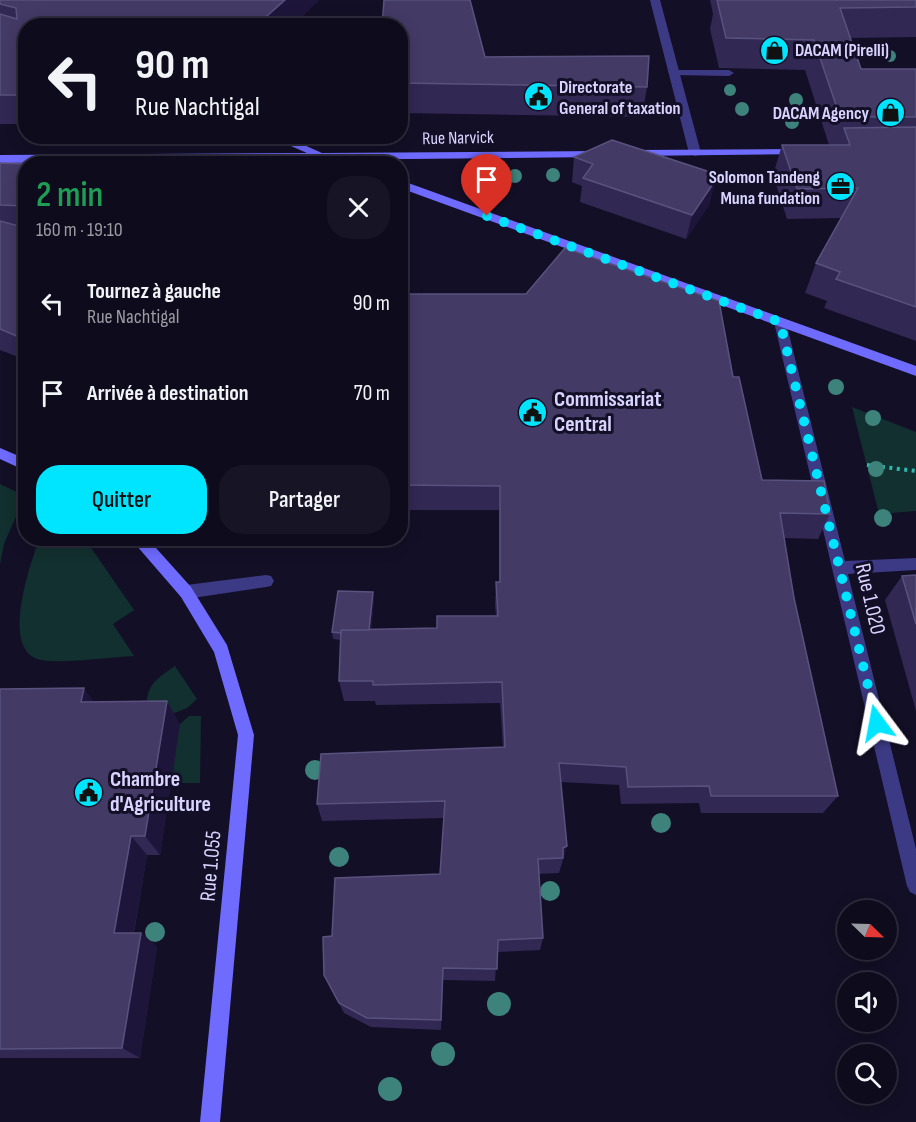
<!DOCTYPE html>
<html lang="fr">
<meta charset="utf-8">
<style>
body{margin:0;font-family:"Sofia Sans Condensed",sans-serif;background:#171425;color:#f1f3f6;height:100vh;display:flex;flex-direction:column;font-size:22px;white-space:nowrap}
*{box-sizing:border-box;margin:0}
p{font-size:20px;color:#9b9ba3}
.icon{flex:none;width:33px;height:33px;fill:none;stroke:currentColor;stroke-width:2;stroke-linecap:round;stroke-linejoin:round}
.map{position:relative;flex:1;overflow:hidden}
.panel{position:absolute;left:18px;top:156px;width:390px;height:390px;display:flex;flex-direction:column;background:#0e0b1c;border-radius:24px;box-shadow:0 3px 15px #0003,0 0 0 2px #2e2b3b}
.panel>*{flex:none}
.hud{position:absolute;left:18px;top:18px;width:390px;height:126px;border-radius:24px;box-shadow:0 3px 15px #0003,0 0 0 2px #2e2b3b;background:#0e0b1c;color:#f1f3f6;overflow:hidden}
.needle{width:39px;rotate:113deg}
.tools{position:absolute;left:837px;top:900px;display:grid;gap:12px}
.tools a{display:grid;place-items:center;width:60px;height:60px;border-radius:50%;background:#0e0b1c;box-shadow:0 3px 15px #0003,0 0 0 2px #2e2b3b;font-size:30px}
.pin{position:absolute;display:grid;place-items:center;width:51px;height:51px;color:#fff;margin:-62px -26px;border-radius:50% 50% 50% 0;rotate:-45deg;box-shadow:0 0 6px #0007}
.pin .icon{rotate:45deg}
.me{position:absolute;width:66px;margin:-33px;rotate:347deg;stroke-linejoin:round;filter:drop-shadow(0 0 4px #0008)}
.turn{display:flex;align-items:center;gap:21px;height:126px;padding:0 18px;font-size:27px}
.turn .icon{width:78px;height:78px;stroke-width:2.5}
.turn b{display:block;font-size:42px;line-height:51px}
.round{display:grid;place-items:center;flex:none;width:63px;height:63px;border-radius:24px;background:#171425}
.summary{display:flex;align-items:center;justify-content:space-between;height:102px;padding:0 18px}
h1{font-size:36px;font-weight:600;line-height:45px;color:#1e9e55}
.button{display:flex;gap:12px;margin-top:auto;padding:12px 18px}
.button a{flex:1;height:69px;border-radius:24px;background:#00e5ff;color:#111;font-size:24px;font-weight:600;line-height:69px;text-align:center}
.button a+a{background:#171425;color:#f1f3f6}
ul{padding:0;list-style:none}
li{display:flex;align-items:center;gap:18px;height:90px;padding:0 18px}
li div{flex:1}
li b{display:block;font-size:22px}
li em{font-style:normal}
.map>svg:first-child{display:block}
.green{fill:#12302f}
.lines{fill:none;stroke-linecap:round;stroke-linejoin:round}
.path{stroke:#2fb8b0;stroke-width:4;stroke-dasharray:3 4.5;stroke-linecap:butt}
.lane{fill:#3d3a85;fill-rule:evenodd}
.street{fill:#3d3a85;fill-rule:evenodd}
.secondary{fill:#6f6bff;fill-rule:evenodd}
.tree{fill:#3d827b}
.wall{fill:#312854}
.shaded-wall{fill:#1d163a}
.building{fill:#433a66;stroke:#5a527e;stroke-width:1.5}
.route{stroke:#00e5ff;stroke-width:10;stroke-dasharray:0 18}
.labels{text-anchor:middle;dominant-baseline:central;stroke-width:6;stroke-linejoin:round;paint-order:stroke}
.far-poi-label{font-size:18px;font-weight:bold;fill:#d9d4ff;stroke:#130f26;text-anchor:start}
.far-street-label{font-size:18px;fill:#d9d4ff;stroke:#130f26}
.poi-label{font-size:22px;font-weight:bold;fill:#d9d4ff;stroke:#130f26;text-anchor:start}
.street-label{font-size:22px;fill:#d9d4ff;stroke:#130f26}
</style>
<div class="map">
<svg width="916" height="1122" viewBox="0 0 916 1122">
<rect width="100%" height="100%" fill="#130f26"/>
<g class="green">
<path d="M 852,407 L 916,432 L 916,511 L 879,514 Z"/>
<path d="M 0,484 L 25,496 L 4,544 L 0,565 Z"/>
<path d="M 39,539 L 85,539 L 134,610 L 113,624 L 134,656 C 110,657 63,664 41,660 C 0,651 29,569 39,539 Z"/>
<path d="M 175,666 L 197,699 L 187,708 L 172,714 L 147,706 C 146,684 158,678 175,666 Z"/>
<path d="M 189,716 L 201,716 L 200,783 L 172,783 L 179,725 Z"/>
</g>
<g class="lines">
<path class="path" d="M 867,465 L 916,471"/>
<path class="lane" d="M 669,70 L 729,70 L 734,73 L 729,76 L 673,75 L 668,72 Z"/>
<g class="street">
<path d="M 650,0 L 660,0 L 701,153 L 699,155 L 695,156 L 689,153 Z"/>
<path d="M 780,317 L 786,322 L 845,561 L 916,558 L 916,570 L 848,574 L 916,849 L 916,895 L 910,892 L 907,886 L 774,322 Z"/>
<path d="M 266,575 L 271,576 L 274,581 L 271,586 L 266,587 L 186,599 L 181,597 L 178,592 L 181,587 L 186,585 Z"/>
</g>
<g class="secondary">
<path d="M 268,136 L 284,136 L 322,153 L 600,151 L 606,154 L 600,157 L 0,163 L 0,155 L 307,153 Z"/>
<path d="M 801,149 L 805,150 L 805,154 L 633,156 L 627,153 L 633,150 Z"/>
<path d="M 400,180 L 916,366 L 916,376 L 400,188 Z"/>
<path d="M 0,448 L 26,459 L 26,471 L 0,459 Z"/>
<path d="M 130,538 L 147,538 L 191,587 L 227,645 L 254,735 L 220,1122 L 200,1122 L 238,735 L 214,652 L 181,597 Z"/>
</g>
</g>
<g class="tree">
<circle cx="890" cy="56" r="6"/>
<circle cx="730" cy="90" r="6"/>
<circle cx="796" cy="100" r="7"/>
<circle cx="742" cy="109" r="7"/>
<circle cx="792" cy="122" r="7"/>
<circle cx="485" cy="167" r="7"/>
<circle cx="553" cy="175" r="7"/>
<circle cx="515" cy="176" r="7"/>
<circle cx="836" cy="387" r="8"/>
<circle cx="873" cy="418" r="8"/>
<circle cx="876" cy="469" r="8"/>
<circle cx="883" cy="518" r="9"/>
<circle cx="315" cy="770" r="10"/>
<circle cx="661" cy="823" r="10"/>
<circle cx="339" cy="857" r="10"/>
<circle cx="550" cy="891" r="10"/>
<circle cx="155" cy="932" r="10"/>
<circle cx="499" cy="1004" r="12"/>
<circle cx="443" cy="1054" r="12"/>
<circle cx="390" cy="1089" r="12"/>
</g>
<g class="wall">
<path d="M 0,0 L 319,1 L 26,26 L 26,124 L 0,124 Z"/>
<path d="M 710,0 L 916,0 L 916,37 L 850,38 L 861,69 L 916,69 L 916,341 L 824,308 L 827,301 L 805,293 L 816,263 L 841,218 L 787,219 L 773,175 L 782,145 L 829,145 L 805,70 L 719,68 L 710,29 L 713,14 Z"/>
<path d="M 400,26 L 485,57 L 647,87 L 642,117 L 400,113 Z"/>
<path d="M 574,157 L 713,173 L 711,180 L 715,181 L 709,205 L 686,239 L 580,202 L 582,186 L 572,182 Z"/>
<path d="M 0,163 L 26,164 L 26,360 L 0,350 Z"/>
<path d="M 400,294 L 733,377 L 762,480 L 830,514 L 818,539 L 784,538 L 794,598 L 838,796 L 823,813 L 701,813 L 699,803 L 621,804 L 619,785 L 561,782 L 567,846 L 559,873 L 539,874 L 543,938 L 540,950 L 497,952 L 495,981 L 443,980 L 441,1030 L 371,1027 L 344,1013 L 324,975 L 332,936 L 440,874 L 444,818 L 322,821 L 317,804 L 503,747 L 500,703 L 376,705 L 375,701 L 344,701 L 339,681 L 341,640 L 333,639 L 332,632 L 373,592 L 374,599 L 371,630 L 437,628 L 496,616 L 495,605 L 496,582 L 499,582 L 499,510 L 400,510 Z"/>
<path d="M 916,575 L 916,711 L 885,600 L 902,576 Z"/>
<path d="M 0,689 L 94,702 L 180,724 L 160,855 L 147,855 L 134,933 L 141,933 L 157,947 L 140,1058 L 0,1058 Z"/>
</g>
<g class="shaded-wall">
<path d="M 285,0 L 319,0 L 293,26 L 260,26 L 259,23 Z"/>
<path d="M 713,173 L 709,191 L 715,181 L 709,205 L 686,239 L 692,215 Z"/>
<path d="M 24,331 L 26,334 L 26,351 L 19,337 Z"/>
<path d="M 373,592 L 374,599 L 370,641 L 369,634 Z"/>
<path d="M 84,688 L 101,712 L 81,702 Z"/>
<path d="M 167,701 L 180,724 L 160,855 L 145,836 Z"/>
<path d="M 131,836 L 147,855 L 131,948 L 114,933 Z"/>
<path d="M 567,846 L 562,862 L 563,858 L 563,848 Z"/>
<path d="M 141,933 L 157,947 L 140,1058 L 122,1048 Z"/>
</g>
<g class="building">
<path d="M 0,0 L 285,0 L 259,23 L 267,26 L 26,26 L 26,95 L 0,95 L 0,14 L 17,19 L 16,8 L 0,4 Z"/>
<path d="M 384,0 L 470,0 L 485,57 L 649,56 L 647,87 L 400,83 L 400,26 L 382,26 Z"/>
<path d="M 717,0 L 916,0 L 916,7 L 840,8 L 861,69 L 916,69 L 916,117 L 840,117 L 814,40 L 726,38 Z"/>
<path d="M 916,127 L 916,307 L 836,279 L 840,272 L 816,263 L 858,188 L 797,189 L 782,145 L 850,145 L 844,128 Z"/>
<path d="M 612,140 L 713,173 L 709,179 L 715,181 L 692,215 L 583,178 L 593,164 L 574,157 Z"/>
<path d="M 0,163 L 26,164 L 26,206 L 0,205 Z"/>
<path d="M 0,221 L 26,228 L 26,332 L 24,331 L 19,337 L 0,329 Z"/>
<path d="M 565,248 L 719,301 L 733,377 L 739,377 L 762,480 L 824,481 L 830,514 L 780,513 L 794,598 L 838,796 L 711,796 L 709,786 L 628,787 L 626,767 L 559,763 L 567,846 L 563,848 L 563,858 L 538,859 L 543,938 L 498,940 L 497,969 L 443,968 L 441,1020 L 367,1018 L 339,1003 L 324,975 L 323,937 L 332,936 L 335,878 L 440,874 L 445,801 L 317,804 L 321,754 L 505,747 L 502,682 L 373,685 L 373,681 L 339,681 L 341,630 L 437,628 L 437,616 L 498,616 L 496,582 L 500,582 L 500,486 L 400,485 L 400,294 L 526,294 Z"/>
<path d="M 916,575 L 916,624 L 902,576 Z"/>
<path d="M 338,591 L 373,592 L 369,630 L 341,630 L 341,633 L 332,632 Z"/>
<path d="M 84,688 L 81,702 L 167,701 L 145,836 L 131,836 L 114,933 L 141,933 L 122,1048 L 0,1049 L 0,689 Z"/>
</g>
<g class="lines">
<path class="route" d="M 487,216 L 780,322 L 877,723"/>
</g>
<defs>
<symbol id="shop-disc" viewBox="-11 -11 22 22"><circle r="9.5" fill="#00e5ff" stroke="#130f26"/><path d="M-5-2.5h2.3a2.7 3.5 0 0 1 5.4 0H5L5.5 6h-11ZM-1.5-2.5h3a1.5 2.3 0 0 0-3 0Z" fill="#111"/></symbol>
<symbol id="civic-disc" viewBox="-11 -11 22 22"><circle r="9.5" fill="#00e5ff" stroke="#130f26"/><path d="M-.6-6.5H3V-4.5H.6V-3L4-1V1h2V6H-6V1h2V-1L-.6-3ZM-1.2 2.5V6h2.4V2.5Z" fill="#111"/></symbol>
<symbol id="office-disc" viewBox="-11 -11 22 22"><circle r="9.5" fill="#00e5ff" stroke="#130f26"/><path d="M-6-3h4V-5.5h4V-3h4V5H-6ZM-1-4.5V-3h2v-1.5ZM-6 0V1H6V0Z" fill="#111"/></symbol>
</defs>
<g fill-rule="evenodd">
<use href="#shop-disc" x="758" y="34" width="33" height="33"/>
<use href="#civic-disc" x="522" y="80" width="33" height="33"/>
<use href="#shop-disc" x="874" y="96" width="33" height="33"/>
<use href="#office-disc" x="824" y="170" width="33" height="33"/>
<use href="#civic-disc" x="516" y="396" width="33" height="33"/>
<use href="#civic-disc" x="72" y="776" width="33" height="33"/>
</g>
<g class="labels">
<g class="far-poi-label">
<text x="795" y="50">DACAM (Pirelli)</text>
<text x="559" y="87">Directorate<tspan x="559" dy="21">General of taxation</tspan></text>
<text x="869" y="113" text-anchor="end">DACAM Agency</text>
<text x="820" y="177" text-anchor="end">Solomon Tandeng<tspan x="820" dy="21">Muna fundation</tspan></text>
</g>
<g class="far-street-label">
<text transform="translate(458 138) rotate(-1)">Rue Narvick</text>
</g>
<g class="poi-label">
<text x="554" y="399">Commissariat<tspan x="554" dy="25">Central</tspan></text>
<text x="110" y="779">Chambre<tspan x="110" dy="25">d'Agriculture</tspan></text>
</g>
<g class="street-label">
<text transform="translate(870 599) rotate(77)">Rue 1.020</text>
<text transform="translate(211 866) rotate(-85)">Rue 1.055</text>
</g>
</g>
</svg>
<div class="tools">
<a><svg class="needle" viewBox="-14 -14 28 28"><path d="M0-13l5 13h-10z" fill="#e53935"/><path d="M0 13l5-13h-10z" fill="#9b9ba3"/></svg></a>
<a><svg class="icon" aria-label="sound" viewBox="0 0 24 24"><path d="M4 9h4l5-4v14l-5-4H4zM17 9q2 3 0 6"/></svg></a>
<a><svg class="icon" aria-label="search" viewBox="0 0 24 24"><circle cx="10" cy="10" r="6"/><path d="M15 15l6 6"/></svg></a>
</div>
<div class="pin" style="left:487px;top:216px;background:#d93025"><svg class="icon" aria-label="arrive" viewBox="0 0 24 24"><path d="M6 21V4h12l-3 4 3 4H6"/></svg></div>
<svg class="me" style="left:877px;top:723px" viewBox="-20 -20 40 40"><path d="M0-17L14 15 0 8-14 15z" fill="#00e5ff" stroke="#fff" stroke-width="4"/></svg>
<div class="hud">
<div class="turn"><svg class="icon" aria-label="left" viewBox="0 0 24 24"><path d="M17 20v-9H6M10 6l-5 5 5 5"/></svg><div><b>90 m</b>Rue Nachtigal</div></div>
</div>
<section class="panel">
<div class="summary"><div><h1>2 min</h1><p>160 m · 19:10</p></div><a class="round"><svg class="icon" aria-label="close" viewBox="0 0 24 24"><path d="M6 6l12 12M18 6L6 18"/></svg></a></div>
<ul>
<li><svg class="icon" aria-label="left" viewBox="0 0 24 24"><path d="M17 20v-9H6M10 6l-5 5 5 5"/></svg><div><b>Tournez à gauche</b><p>Rue Nachtigal</p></div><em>90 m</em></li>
<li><svg class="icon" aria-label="arrive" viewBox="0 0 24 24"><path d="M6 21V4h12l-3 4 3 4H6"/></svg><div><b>Arrivée à destination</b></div><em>70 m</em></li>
</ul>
<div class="button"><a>Quitter</a><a>Partager</a></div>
</section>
</div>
